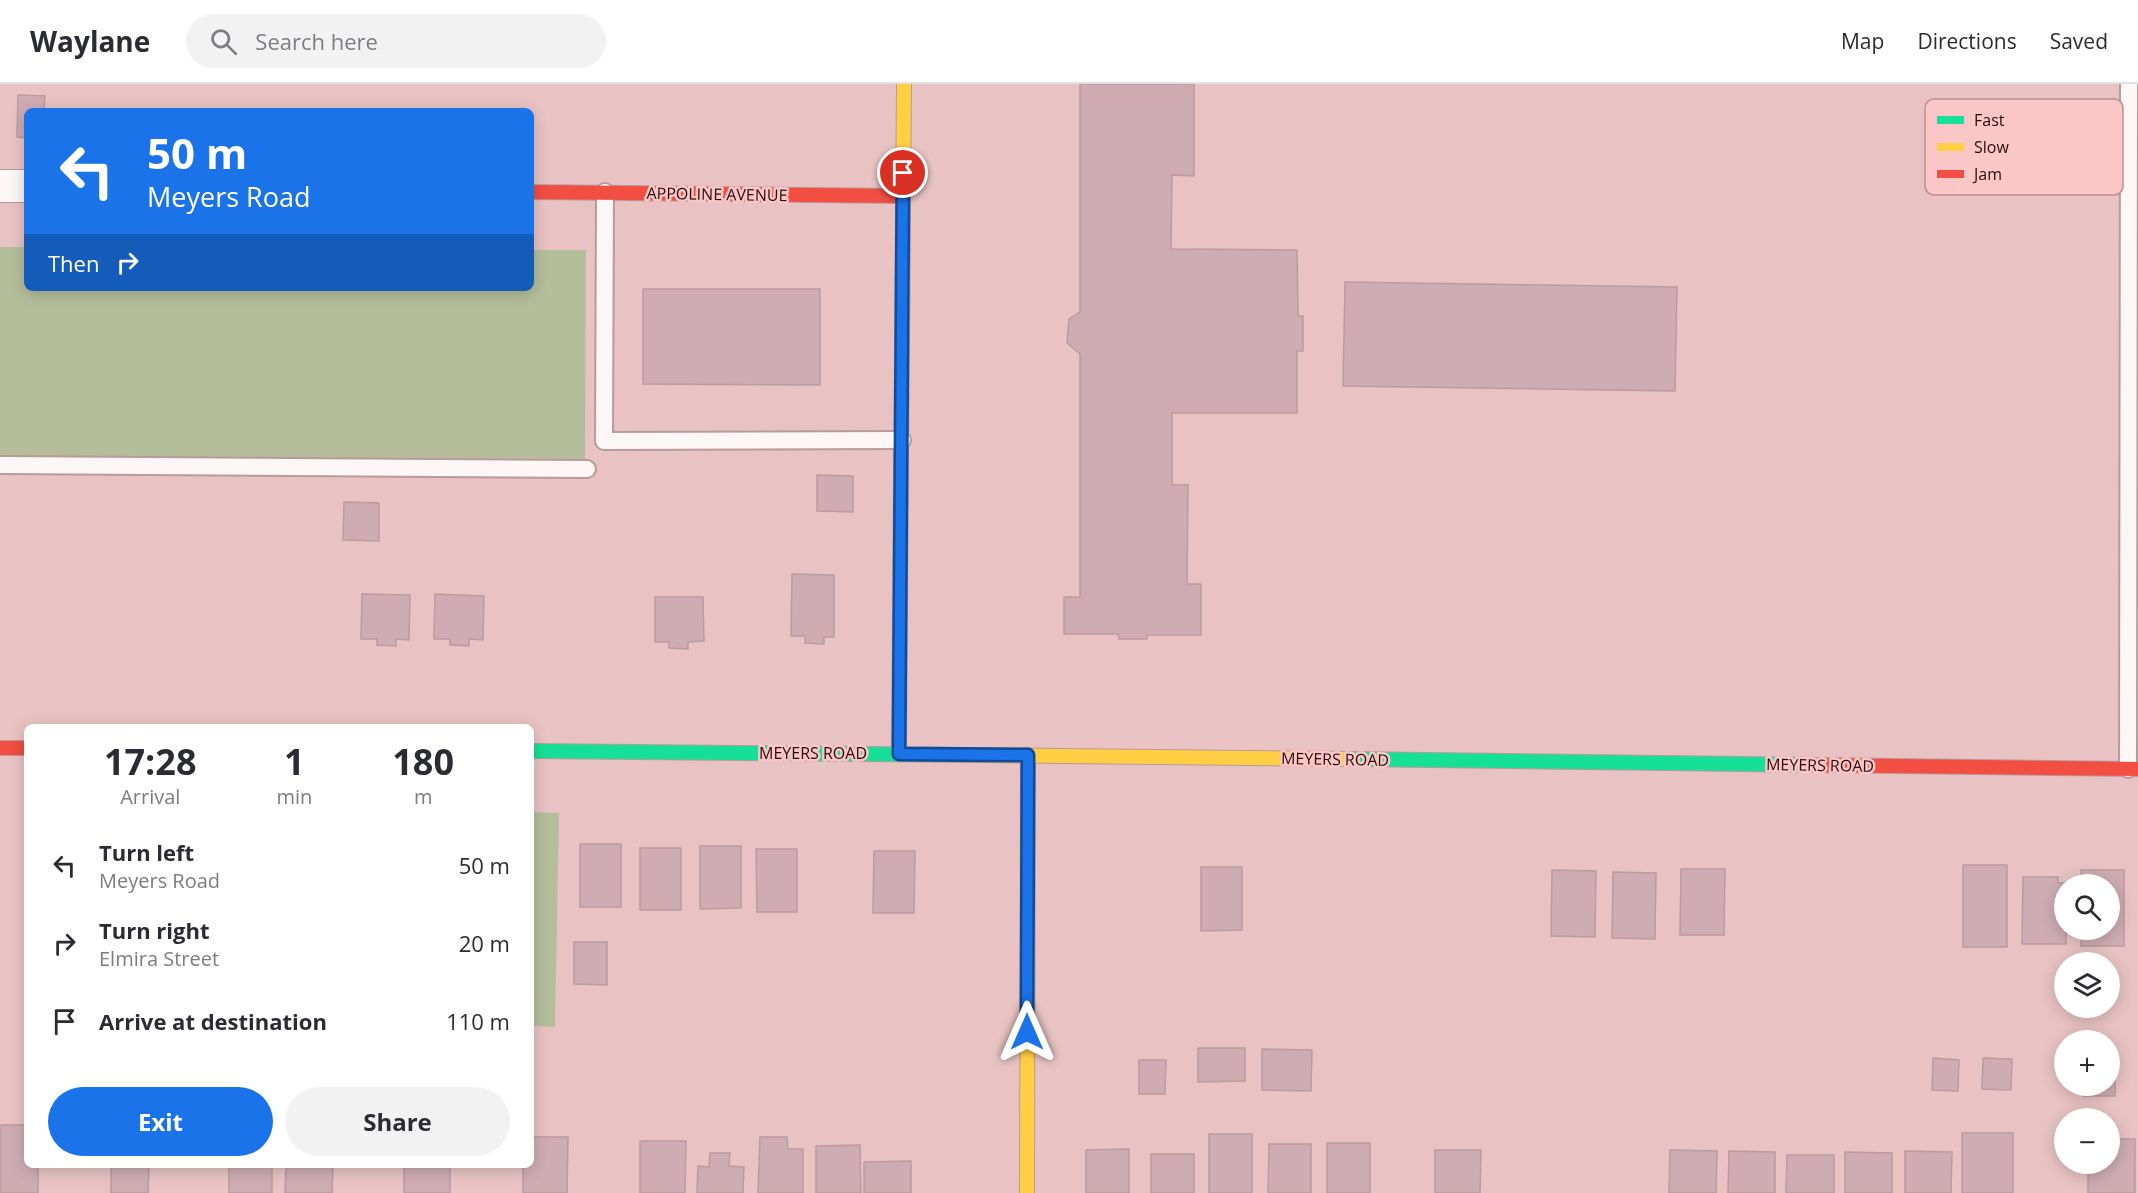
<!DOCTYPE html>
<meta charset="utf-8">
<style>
body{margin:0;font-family:"Open Sans",sans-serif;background:#f2f2f3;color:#2b2b33;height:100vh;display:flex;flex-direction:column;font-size:22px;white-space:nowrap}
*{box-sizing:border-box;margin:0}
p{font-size:20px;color:#7c7c81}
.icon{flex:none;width:33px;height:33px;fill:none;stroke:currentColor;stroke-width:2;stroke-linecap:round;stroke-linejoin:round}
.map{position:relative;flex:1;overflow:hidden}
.side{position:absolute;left:24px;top:640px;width:510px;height:444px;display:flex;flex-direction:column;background:#fff;border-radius:9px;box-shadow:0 3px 15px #0003}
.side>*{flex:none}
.hud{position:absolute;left:24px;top:24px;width:510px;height:183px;border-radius:9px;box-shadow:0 3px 15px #0003;background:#1a73e8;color:#fff;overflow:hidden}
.controls{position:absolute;left:2054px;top:790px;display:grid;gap:12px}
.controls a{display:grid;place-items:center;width:66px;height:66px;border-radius:50%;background:#fff;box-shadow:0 3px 15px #0003;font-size:30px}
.pin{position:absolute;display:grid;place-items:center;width:51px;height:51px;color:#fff;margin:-26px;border:3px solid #fff;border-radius:50%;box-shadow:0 2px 6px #0007}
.me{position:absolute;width:66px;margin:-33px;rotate:0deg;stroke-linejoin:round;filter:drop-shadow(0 0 4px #0008)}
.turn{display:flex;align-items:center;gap:21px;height:126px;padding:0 24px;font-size:27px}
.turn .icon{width:78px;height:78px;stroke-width:2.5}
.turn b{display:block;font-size:42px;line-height:51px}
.then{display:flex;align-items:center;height:57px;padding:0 24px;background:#0003;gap:12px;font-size:22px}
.eta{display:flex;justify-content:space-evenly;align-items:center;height:102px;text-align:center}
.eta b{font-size:36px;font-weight:700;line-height:42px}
.primary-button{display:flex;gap:12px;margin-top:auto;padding:12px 24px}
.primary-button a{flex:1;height:69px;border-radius:36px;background:#1a73e8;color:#fff;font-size:24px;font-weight:700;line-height:69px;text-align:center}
.primary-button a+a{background:#f2f2f3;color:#2b2b33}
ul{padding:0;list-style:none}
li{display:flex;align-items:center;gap:18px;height:78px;padding:0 24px}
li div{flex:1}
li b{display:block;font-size:22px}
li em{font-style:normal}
header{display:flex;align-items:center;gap:36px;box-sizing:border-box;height:84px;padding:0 30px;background:#fff;border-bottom:2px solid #e1e1e2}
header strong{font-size:28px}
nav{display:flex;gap:33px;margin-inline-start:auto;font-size:21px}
.search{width:420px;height:54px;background:#f2f2f3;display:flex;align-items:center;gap:15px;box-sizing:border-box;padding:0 21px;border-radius:33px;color:#7c7c81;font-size:22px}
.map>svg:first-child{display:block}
.green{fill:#b5be9b}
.building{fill:#cfacb3;stroke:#ba9ba0;stroke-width:1.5}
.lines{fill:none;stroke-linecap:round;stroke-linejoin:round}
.lane-casing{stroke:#b9999a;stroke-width:20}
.street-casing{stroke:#b9999a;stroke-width:34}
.fast-casing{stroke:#b9999a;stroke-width:16}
.slow-casing{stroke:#b9999a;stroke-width:16}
.jam-casing{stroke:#b9999a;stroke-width:16}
.lane{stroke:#fcf6f6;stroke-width:16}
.street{stroke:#fcf6f6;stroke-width:32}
.fast{stroke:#16e098;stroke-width:14}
.slow{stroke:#ffcf43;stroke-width:14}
.jam{stroke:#f24e42;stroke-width:14}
.route-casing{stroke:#114b97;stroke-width:15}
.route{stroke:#1a73e8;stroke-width:10}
.labels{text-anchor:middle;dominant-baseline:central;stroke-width:5;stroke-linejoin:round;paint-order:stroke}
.street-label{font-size:16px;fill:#2a0c0e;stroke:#fbc6c6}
.key{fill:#fbc6c6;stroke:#bc8e8f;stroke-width:1.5}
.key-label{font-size:16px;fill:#2a0c0e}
</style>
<header>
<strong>Waylane</strong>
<div class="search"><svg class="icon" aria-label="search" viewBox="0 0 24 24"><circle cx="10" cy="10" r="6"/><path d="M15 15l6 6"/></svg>Search here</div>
<nav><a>Map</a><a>Directions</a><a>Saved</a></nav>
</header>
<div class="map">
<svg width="2138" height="1109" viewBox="0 0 2138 1109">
<rect width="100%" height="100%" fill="#e9c3c4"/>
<g class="green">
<path d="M 0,163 L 27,163 L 27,204 L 531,204 L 531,166 L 586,166 L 585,375 L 0,373 Z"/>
<path d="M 531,728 L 559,729 L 555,943 L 531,942 Z"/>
</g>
<g class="building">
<path d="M 1080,0 L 1194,0 L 1194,92 L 1172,91 L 1171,165 L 1297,166 L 1298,232 L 1303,232 L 1303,267 L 1297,267 L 1297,329 L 1172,329 L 1172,401 L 1188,401 L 1187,500 L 1201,500 L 1201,551 L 1147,551 L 1147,555 L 1119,555 L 1118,550 L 1064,550 L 1064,513 L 1080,513 L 1080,270 L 1067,259 L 1069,235 L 1080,228 Z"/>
<path d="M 18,11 L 45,12 L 44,27 L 27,27 L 27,54 L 17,53 Z"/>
<path d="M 1345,198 L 1677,203 L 1675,307 L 1343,302 Z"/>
<path d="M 643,205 L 820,205 L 820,301 L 643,300 Z"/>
<path d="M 817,391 L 853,392 L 853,428 L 817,427 Z"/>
<path d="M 344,418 L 379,419 L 379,457 L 343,456 Z"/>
<path d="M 792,490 L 834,491 L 834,553 L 824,553 L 824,560 L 805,559 L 805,552 L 791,552 Z"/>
<path d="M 362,510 L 410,511 L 409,556 L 396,555 L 396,562 L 377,561 L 377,555 L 361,555 Z"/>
<path d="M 435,510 L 484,512 L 483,556 L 469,555 L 469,562 L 450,561 L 450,555 L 434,555 Z"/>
<path d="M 655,513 L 703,513 L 704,557 L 688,558 L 688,565 L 669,564 L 669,558 L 655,558 Z"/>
<rect x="580" y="760" width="41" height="63"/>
<path d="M 700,762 L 741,762 L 741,824 L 700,825 Z"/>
<rect x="640" y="764" width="41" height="62"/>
<path d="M 756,765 L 797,765 L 797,828 L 757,828 Z"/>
<path d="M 874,767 L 915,767 L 914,829 L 873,829 Z"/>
<rect x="1963" y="781" width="44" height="82"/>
<path d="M 1201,783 L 1242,783 L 1242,846 L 1201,847 Z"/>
<path d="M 1681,785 L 1725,785 L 1724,851 L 1680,851 Z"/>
<path d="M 1552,786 L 1596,787 L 1595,853 L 1551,852 Z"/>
<path d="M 2081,786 L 2124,786 L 2124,862 L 2081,862 L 2081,846 L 2109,846 L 2109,801 L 2081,801 Z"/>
<path d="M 1613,788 L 1656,789 L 1655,855 L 1612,854 Z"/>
<path d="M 2023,793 L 2058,793 L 2058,799 L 2066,799 L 2064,801 L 2064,846 L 2066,846 L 2066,860 L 2022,860 Z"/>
<path d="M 574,858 L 607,858 L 607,901 L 574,900 Z"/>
<path d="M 1198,964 L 1245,964 L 1245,997 L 1198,998 Z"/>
<path d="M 1262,965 L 1312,966 L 1311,1007 L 1262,1006 Z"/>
<path d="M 1933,974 L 1959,976 L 1958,1007 L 1932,1006 Z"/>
<path d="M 1983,974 L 2012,975 L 2011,1006 L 1982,1005 Z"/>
<path d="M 1139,976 L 1166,976 L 1165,1010 L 1139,1010 Z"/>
<path d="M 2109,978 L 2115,978 L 2115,1012 L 2083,1012 L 2083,1002 L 2109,1002 Z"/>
<path d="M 0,1041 L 27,1041 L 27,1082 L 38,1082 L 38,1109 L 0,1109 Z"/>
<rect x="1962" y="1049" width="51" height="60"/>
<rect x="1209" y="1050" width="43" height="59"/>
<path d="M 531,1053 L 568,1053 L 567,1109 L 523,1109 L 523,1082 L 531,1082 Z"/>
<path d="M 760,1053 L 787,1053 L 788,1065 L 803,1065 L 803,1109 L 758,1109 Z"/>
<path d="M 2109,1055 L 2135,1055 L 2135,1109 L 2088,1109 L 2088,1080 L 2109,1080 Z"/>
<path d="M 640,1057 L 686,1057 L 685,1109 L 640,1109 Z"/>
<rect x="1327" y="1059" width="43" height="50"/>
<path d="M 1269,1060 L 1311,1060 L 1311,1109 L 1268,1109 Z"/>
<path d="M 860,1061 L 861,1109 L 816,1109 L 816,1062 Z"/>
<path d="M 1129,1065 L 1129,1109 L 1086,1109 L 1086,1066 Z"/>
<path d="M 1435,1066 L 1481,1066 L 1480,1109 L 1435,1109 Z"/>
<path d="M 1670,1066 L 1717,1067 L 1716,1109 L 1669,1109 Z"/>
<path d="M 1729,1067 L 1775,1068 L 1775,1109 L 1728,1109 Z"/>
<path d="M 1905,1067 L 1952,1068 L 1951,1109 L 1905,1109 Z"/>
<path d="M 1845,1068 L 1892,1069 L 1892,1109 L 1845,1109 Z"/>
<path d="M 710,1069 L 730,1069 L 729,1082 L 744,1083 L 743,1109 L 697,1109 L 698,1082 L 709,1083 Z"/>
<rect x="1151" y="1070" width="43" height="39"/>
<path d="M 1787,1071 L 1834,1071 L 1834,1109 L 1786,1109 Z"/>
<path d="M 911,1077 L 911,1109 L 864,1109 L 864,1078 Z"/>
<path d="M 111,1082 L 149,1082 L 148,1109 L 111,1109 Z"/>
<rect x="229" y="1082" width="43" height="27"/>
<path d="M 286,1082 L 333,1082 L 332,1109 L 285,1109 Z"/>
<rect x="404" y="1082" width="46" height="27"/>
</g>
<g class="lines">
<defs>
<g id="lane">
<path d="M 605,108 L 604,357 L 902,356"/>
<path d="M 0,381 L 587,385"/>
<path d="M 2128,685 L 2129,0"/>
</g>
<path id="street" d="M 0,102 L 27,102"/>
<g id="fast">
<path d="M 531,667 L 969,671"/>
<path d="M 899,670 L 901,384"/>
<path d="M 1350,675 L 1816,681"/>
</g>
<g id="slow">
<path d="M 901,384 L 904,0"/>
<path d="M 969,671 L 1350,675"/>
<path d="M 1027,1109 L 1028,671"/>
</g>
<g id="jam">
<path d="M 531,108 L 903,112"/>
<path d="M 0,664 L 27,664"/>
<path d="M 1816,681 L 2138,685"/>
</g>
</defs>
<use href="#lane" class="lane-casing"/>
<use href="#street" class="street-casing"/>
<use href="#fast" class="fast-casing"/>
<use href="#slow" class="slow-casing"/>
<use href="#jam" class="jam-casing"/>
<use href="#lane" class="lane"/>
<use href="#street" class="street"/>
<use href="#fast" class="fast"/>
<use href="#slow" class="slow"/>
<use href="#jam" class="jam"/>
</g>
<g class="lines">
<defs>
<path id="route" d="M 903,89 L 899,670 L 1028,671 L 1027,948"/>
</defs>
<use href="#route" class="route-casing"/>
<use href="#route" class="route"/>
</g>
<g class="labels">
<g class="street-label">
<text transform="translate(717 110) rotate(1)">APPOLINE AVENUE</text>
<text x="813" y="669">MEYERS ROAD</text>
<text transform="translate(1335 675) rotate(1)">MEYERS ROAD</text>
<text transform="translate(1820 681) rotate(1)">MEYERS ROAD</text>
</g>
</g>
<rect x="1925" y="15" width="198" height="96" rx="9" class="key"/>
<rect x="1937" y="32" width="27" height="8" fill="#16e098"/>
<rect x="1937" y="59" width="27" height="8" fill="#ffcf43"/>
<rect x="1937" y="86" width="27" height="8" fill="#f24e42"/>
<g class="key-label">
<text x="1974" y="42">Fast</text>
<text x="1974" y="69">Slow</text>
<text x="1974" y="96">Jam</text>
</g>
</svg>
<div class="controls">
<a><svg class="icon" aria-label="search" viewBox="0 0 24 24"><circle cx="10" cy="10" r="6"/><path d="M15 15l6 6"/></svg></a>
<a><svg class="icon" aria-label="layers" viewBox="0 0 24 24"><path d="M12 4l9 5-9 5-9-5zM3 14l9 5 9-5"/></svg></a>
<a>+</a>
<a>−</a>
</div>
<div class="pin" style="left:903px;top:89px;background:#d93025"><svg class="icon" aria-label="arrive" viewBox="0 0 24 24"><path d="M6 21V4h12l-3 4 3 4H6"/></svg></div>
<svg class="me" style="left:1027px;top:948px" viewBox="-20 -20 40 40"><path d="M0-17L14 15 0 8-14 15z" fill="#1a73e8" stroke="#fff" stroke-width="4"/></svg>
<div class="hud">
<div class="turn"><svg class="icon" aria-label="left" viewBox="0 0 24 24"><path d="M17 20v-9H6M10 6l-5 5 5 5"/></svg><div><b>50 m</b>Meyers Road</div></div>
<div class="then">Then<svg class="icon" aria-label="right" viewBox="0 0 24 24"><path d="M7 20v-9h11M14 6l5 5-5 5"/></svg></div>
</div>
<section class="side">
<div class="eta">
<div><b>17:28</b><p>Arrival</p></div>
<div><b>1</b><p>min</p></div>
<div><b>180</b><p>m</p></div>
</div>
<ul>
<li><svg class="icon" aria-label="left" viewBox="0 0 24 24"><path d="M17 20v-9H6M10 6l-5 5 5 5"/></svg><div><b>Turn left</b><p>Meyers Road</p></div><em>50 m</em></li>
<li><svg class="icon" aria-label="right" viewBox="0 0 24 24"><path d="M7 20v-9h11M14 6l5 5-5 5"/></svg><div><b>Turn right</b><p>Elmira Street</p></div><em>20 m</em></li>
<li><svg class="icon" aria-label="arrive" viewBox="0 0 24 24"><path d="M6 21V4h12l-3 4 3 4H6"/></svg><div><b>Arrive at destination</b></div><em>110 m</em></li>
</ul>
<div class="primary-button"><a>Exit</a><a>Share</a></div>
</section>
</div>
